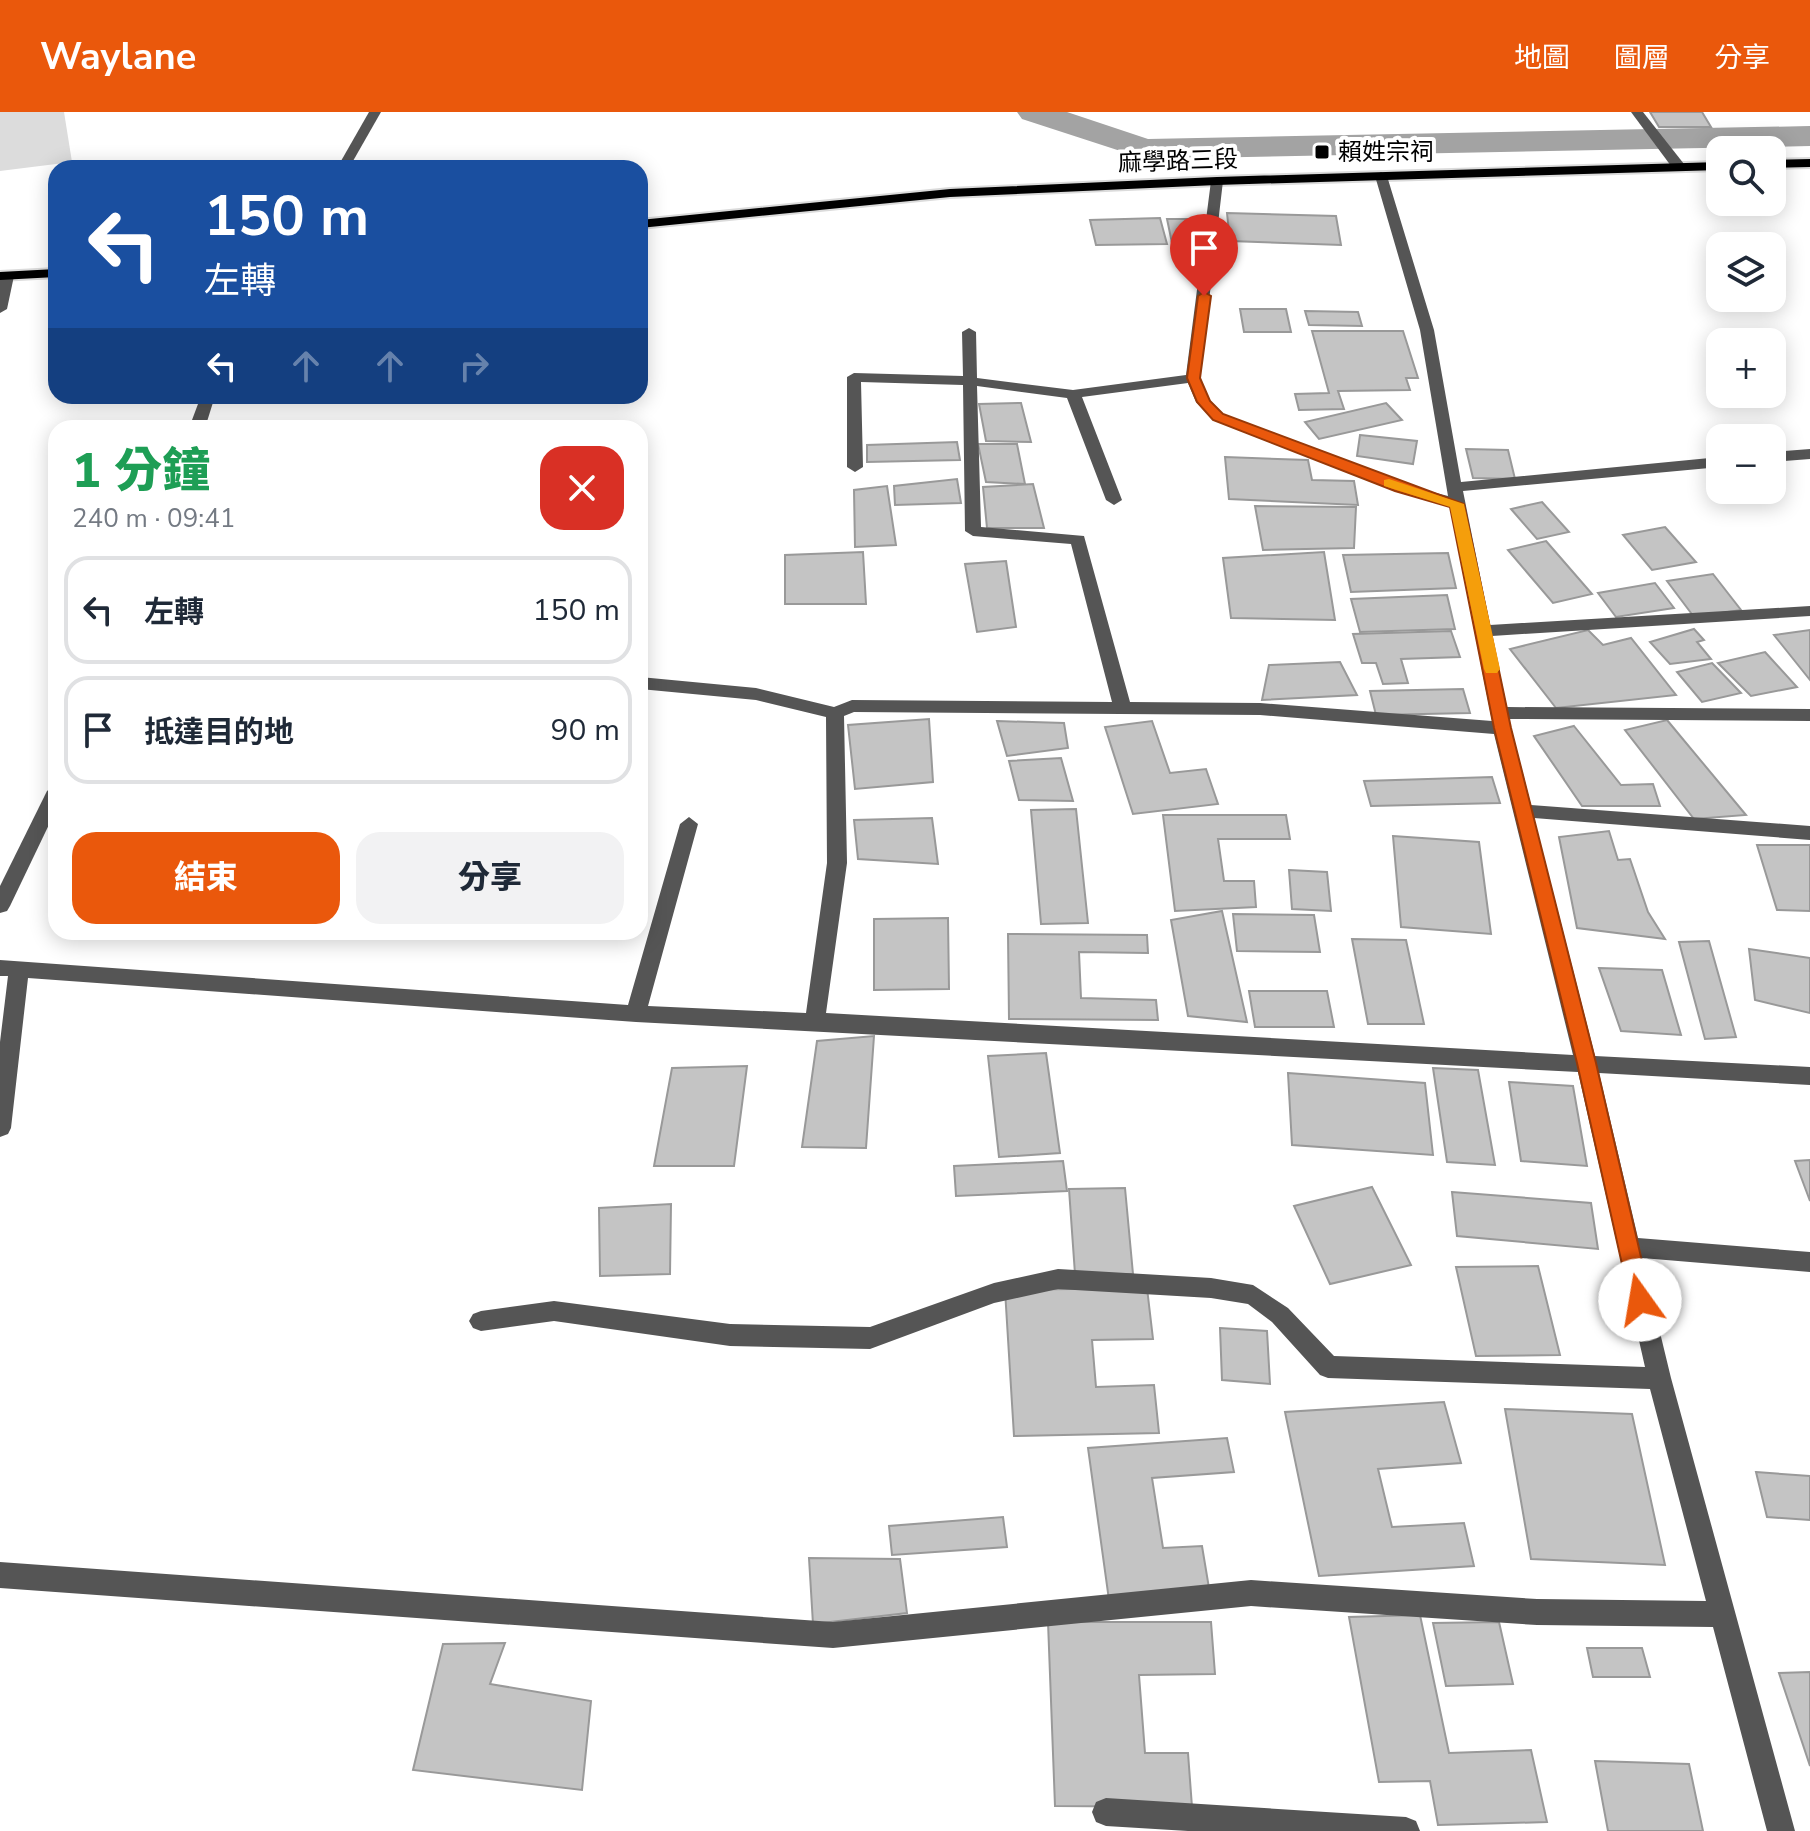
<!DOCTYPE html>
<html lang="zh-TW">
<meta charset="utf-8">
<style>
body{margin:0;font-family:"Nunito Sans","Noto Sans TC",sans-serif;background:#f2f2f3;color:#1f2937;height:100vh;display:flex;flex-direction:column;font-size:30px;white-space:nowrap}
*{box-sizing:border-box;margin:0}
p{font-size:26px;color:#747a83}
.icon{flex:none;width:44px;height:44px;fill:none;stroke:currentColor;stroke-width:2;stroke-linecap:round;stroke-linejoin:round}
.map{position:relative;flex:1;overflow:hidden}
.details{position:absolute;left:48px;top:308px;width:600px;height:520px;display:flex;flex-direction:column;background:#fff;border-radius:24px;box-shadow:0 4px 20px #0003}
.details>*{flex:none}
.banner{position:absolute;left:48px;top:48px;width:600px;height:244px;border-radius:24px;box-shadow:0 4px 20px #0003;background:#1a4fa0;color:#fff;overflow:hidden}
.tools{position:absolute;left:1706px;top:24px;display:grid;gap:16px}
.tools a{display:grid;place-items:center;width:80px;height:80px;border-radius:16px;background:#fff;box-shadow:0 4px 20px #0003;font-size:40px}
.pin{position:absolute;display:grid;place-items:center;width:68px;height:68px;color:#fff;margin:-82px -34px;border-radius:50% 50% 50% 0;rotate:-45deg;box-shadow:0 0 8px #0007}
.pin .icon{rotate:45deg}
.me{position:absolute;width:88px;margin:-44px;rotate:347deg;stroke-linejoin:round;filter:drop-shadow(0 0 6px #0008)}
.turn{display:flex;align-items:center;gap:28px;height:168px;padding:0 24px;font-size:36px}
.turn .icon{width:104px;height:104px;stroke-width:2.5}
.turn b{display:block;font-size:56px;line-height:68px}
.lanes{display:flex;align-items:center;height:76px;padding:0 24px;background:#0003;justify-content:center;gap:40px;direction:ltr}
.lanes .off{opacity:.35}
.round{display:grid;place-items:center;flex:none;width:84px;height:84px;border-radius:24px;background:#f2f2f3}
.headline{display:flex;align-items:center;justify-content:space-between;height:136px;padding:0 24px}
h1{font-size:48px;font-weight:800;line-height:60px;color:#1e9e55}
.primary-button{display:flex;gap:16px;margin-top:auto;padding:16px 24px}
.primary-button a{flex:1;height:92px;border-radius:24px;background:#ea580c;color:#fff;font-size:32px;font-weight:800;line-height:92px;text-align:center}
.primary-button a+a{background:#f2f2f3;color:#1f2937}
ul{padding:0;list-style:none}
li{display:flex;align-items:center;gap:24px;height:108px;margin:0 16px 12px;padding:0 8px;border:4px solid #e0e1e3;border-radius:24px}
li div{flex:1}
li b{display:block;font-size:30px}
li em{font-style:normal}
header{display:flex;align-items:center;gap:48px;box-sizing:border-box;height:112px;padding:0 40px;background:#ea580c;color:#fff}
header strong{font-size:38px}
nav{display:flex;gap:44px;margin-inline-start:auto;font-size:28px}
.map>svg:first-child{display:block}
.green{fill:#dcdcdc}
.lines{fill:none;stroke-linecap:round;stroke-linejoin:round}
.canal{fill:#a3a3a3;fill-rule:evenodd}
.building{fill:#c4c4c4;stroke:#999;stroke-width:2}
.major-casing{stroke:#dbdbdb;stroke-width:4}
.minor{fill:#555;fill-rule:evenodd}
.major{fill:#000;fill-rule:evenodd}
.route{fill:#ea580c;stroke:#983908;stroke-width:2}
.slow{fill:#f59e0b}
.poi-dot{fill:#000;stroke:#fff;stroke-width:3}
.labels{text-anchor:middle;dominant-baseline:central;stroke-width:8;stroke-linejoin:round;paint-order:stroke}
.far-poi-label{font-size:24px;fill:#000;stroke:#fff;text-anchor:start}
.far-street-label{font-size:24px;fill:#000;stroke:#fff}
</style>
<header>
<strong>Waylane</strong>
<nav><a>地圖</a><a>圖層</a><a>分享</a></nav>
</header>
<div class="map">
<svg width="1810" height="1719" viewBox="0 0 1810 1719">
<rect width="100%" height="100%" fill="#fff"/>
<path class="green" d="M 0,0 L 64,0 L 72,50 L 0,59 Z"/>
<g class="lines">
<path class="canal" d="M 1017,0 L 1067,0 L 1148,27 L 1810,14 L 1810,34 L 1145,47 L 1022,7 Z"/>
</g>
<g class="building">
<path d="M 1650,0 L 1702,0 L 1711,15 L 1659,15 Z"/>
<path d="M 1227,101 L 1336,104 L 1341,133 L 1230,129 Z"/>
<path d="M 1160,106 L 1167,132 L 1096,133 L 1090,108 Z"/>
<path d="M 1167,107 L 1194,107 L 1199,131 L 1172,131 Z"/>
<path d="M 1240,197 L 1286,197 L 1291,220 L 1244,220 Z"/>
<path d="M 1305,199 L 1358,200 L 1362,214 L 1309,213 Z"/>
<path d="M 1312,219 L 1403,219 L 1418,266 L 1406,266 L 1410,278 L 1338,279 L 1344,297 L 1299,298 L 1295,282 L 1329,281 Z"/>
<path d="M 1021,291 L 1031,330 L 986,329 L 979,292 Z"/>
<path d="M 1386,291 L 1402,308 L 1319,327 L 1305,310 Z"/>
<path d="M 1360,323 L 1417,329 L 1413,352 L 1357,344 Z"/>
<path d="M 957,330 L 960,348 L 867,350 L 867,333 Z"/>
<path d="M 978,332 L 1017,332 L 1025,372 L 986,370 Z"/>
<path d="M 1466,337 L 1508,338 L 1515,367 L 1473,366 Z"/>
<path d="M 1225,345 L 1308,348 L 1312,368 L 1354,369 L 1358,393 L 1229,387 Z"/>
<path d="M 957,367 L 961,391 L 895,393 L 894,374 Z"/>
<path d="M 1033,372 L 1044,416 L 987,416 L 983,375 Z"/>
<path d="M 887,374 L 896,433 L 855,435 L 854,378 Z"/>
<path d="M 1542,390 L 1569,420 L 1537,427 L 1511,397 Z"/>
<path d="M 1255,394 L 1356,395 L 1354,436 L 1263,438 Z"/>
<path d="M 1665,415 L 1696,450 L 1652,458 L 1623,423 Z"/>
<path d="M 1546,429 L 1592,482 L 1553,491 L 1508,438 Z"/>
<path d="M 863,440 L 866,492 L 785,492 L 785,443 Z"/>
<path d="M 1324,440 L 1335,508 L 1231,506 L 1223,446 Z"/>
<path d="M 1448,441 L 1456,476 L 1351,480 L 1343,443 Z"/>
<path d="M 1006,449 L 1016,515 L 977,520 L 965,452 Z"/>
<path d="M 1713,462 L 1741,498 L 1694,505 L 1667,469 Z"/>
<path d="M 1655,471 L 1674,496 L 1616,505 L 1598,481 Z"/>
<path d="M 1447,483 L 1455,517 L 1360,520 L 1351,487 Z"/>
<path d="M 1694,517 L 1704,528 L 1697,530 L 1711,547 L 1670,552 L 1650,530 Z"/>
<path d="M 1588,518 L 1603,533 L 1631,526 L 1676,583 L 1556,596 L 1510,537 Z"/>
<path d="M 1810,518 L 1810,568 L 1774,523 Z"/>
<path d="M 1451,519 L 1460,545 L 1401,547 L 1408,571 L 1383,572 L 1376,551 L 1362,551 L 1353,522 Z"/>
<path d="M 1765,540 L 1797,575 L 1751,584 L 1718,551 Z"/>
<path d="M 1340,550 L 1357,583 L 1262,588 L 1269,553 Z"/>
<path d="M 1712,551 L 1741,581 L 1702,590 L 1677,560 Z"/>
<path d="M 1463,577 L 1470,601 L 1376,603 L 1370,579 Z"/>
<path d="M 929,607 L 933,670 L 855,677 L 848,613 Z"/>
<path d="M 1667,608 L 1746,703 L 1694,707 L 1625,618 Z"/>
<path d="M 997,609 L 1064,611 L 1068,636 L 1007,644 Z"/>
<path d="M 1152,609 L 1170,661 L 1206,657 L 1218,692 L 1133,702 L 1105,615 Z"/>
<path d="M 1574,614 L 1621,673 L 1653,672 L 1660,694 L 1582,694 L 1534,624 Z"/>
<path d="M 1061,646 L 1073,689 L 1019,688 L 1009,649 Z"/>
<path d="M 1492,665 L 1500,691 L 1371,694 L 1364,669 Z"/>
<path d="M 1076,697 L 1088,811 L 1041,812 L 1031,698 Z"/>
<path d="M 1163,703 L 1286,703 L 1290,727 L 1218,727 L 1224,769 L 1254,769 L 1256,795 L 1175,799 Z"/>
<path d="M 932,706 L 938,752 L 858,747 L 854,708 Z"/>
<path d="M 1609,719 L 1618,748 L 1630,747 L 1648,800 L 1665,827 L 1577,816 L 1559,725 Z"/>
<path d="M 1393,724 L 1479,730 L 1491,822 L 1401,815 Z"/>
<path d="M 1757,733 L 1810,733 L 1810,799 L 1777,798 Z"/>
<path d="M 1289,758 L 1327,760 L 1331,799 L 1292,797 Z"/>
<path d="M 1222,799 L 1247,910 L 1188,904 L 1171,808 Z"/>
<path d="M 1233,802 L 1314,803 L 1320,840 L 1237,839 Z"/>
<path d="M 948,806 L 949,877 L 874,878 L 874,807 Z"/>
<path d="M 1008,822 L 1147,823 L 1148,841 L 1079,840 L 1081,886 L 1156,888 L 1158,908 L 1009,907 Z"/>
<path d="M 1352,827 L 1406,828 L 1424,912 L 1368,912 Z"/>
<path d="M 1709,829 L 1736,925 L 1705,927 L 1679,830 Z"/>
<path d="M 1749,837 L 1810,846 L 1810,901 L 1755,888 Z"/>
<path d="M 1599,856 L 1662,858 L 1681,923 L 1621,919 Z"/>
<path d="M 1249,879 L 1327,879 L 1334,915 L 1255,915 Z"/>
<path d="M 874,924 L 866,1036 L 802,1035 L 817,929 Z"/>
<path d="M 1046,941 L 1060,1041 L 999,1045 L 988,944 Z"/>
<path d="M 747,954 L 734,1054 L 654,1054 L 672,956 Z"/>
<path d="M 1433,956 L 1478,958 L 1495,1053 L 1447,1050 Z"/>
<path d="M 1288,961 L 1425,971 L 1433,1043 L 1292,1033 Z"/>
<path d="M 1509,970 L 1573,974 L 1587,1054 L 1521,1049 Z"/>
<path d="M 1810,1048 L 1810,1089 L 1795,1049 Z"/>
<path d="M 1063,1049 L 1067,1079 L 956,1084 L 954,1054 Z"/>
<path d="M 1372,1075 L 1411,1153 L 1330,1172 L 1294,1094 Z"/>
<path d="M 1125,1076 L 1133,1162 L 1075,1162 L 1069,1077 Z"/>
<path d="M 1452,1080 L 1591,1091 L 1598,1137 L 1457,1124 Z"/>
<path d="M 671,1092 L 670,1162 L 600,1164 L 599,1096 Z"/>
<path d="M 1538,1154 L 1560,1243 L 1476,1244 L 1456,1155 Z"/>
<path d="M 1147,1176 L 1153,1227 L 1092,1228 L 1096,1275 L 1154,1273 L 1159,1321 L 1014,1324 L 1005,1178 Z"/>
<path d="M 1220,1216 L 1267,1219 L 1270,1272 L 1222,1268 Z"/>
<path d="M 1444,1290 L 1461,1351 L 1378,1357 L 1392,1415 L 1464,1411 L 1474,1454 L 1319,1464 L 1285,1300 Z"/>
<path d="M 1505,1297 L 1632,1302 L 1665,1453 L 1531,1447 Z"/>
<path d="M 1227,1326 L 1234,1360 L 1152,1366 L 1163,1436 L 1202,1434 L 1210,1482 L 1109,1488 L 1088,1336 Z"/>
<path d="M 1756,1360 L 1810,1364 L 1810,1408 L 1767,1405 Z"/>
<path d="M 1003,1405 L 1007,1435 L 892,1443 L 889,1414 Z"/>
<path d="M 809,1446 L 900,1447 L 907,1501 L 813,1512 Z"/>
<path d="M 1420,1503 L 1449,1641 L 1531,1638 L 1547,1710 L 1438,1713 L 1430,1669 L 1379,1670 L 1349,1505 Z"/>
<path d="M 1048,1510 L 1211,1510 L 1215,1562 L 1139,1563 L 1145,1641 L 1188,1641 L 1192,1695 L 1055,1694 Z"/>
<path d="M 1499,1510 L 1513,1572 L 1446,1574 L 1433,1511 Z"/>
<path d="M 505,1531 L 490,1572 L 591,1589 L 582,1678 L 413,1658 L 443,1532 Z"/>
<path d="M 1587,1536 L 1642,1536 L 1650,1565 L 1593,1565 Z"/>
<path d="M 1810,1560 L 1810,1654 L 1779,1561 Z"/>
<path d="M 1595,1649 L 1689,1652 L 1703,1719 L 1608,1719 Z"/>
</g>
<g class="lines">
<defs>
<g id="major">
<path d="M 1810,47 L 1810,55 L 1772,56 L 1772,48 Z"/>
<path d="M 1720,50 L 1720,58 L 1217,73 L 950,85 L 640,116 L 640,108 L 950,77 L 1217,65 Z"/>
<path d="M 56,157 L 56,165 L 0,168 L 0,160 Z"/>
</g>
</defs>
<use href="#major" class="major-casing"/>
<g class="minor">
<path d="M 369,0 L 381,0 L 349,56 L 337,56 Z"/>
<path d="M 1631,0 L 1643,0 L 1684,52 L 1684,58 L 1674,58 Z"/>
<path d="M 1381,60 L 1387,64 L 1434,218 L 1461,370 L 1720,345 L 1720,355 L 1463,379 L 1490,513 L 1810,494 L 1810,504 L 1492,524 L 1507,595 L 1810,597 L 1810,609 L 1509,607 L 1531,693 L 1810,714 L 1810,728 L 1534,706 L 1595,944 L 1810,955 L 1810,973 L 1599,961 L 1638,1126 L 1810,1140 L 1810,1160 L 1642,1146 L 1671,1266 L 1795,1719 L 1767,1719 L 1713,1515 L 1537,1513 L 1251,1494 L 833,1536 L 0,1476 L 0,1450 L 833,1510 L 1251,1468 L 1537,1487 L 1706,1489 L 1650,1277 L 1328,1266 L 1320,1263 L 1272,1210 L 1248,1192 L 1211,1186 L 1058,1177 L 994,1191 L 870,1237 L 730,1234 L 554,1209 L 481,1219 L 473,1216 L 469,1209 L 473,1202 L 481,1199 L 554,1189 L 730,1212 L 870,1215 L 994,1171 L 1058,1157 L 1211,1166 L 1253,1173 L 1288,1196 L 1334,1244 L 1645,1255 L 1578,960 L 636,910 L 28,866 L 11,1016 L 8,1022 L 0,1025 L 0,930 L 8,864 L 0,864 L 0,848 L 628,893 L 680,712 L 689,705 L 698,712 L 648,894 L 806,901 L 827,751 L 826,605 L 756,588 L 640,577 L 640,565 L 756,576 L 834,595 L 852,588 L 1112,590 L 1071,432 L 973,424 L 965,419 L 963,273 L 861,270 L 863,355 L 855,360 L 847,355 L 847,265 L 854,261 L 963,264 L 962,220 L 969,216 L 976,220 L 977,266 L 1073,278 L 1186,263 L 1211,69 L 1217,65 L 1223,69 L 1200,266 L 1210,288 L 1223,302 L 1406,373 L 1448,384 L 1420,218 L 1375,64 ZM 1188,271 L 1196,290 L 1213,308 L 1394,379 L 1450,395 L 1492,609 L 1260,591 L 1130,590 L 1084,424 L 981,415 L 977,274 L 1067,286 L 1106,388 L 1114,393 L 1122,388 L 1082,285 ZM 854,600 L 1260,603 L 1494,622 L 1573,943 L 826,901 L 847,751 L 844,604 Z"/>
<path d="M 7,160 L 14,164 L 7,197 L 0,201 L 0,165 Z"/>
<path d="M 201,284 L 215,284 L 205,316 L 189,316 Z"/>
<path d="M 1810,337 L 1810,347 L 1772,350 L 1772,340 Z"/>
<path d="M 56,672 L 56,698 L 10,794 L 7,799 L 0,801 L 0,774 L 47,679 Z"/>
<path d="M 1106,1686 L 1406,1705 L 1416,1709 L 1420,1719 L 1188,1719 L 1106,1714 L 1096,1710 L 1092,1700 L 1096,1690 Z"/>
</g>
<use href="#major" class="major"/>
</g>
<path class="route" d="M 1204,180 L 1211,184 L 1200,266 L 1210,289 L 1223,302 L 1464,392 L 1511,616 L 1596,951 L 1651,1188 L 1648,1194 L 1640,1197 L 1633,1194 L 1630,1188 L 1577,951 L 1494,616 L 1450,395 L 1395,379 L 1213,308 L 1197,290 L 1187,266 L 1198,184 Z"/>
<path class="slow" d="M 1389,367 L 1464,392 L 1500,557 L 1497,561 L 1486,561 L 1484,557 L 1450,395 L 1384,374 L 1384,368 Z"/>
<rect class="poi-dot" x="1314" y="32" width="16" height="16" rx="4"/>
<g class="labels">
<g class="far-poi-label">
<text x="1338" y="40">賴姓宗祠</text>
</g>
<g class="far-street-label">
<text transform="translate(1178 49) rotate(-2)">麻學路三段</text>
</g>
</g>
</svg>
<div class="tools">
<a><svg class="icon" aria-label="search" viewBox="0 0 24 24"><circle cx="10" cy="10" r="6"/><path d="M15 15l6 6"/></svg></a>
<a><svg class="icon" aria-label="layers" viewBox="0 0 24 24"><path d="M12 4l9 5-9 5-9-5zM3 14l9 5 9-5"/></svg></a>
<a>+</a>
<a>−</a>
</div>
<div class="pin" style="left:1204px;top:184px;background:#d93025"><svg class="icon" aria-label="arrive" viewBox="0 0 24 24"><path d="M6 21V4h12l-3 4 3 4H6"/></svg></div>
<svg class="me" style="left:1640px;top:1188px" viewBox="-20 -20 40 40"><circle r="19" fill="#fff"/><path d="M0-13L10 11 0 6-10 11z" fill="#ea580c"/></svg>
<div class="banner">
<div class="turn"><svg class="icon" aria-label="left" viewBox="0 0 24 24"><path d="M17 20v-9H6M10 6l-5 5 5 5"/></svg><div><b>150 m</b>左轉</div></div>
<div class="lanes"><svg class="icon" aria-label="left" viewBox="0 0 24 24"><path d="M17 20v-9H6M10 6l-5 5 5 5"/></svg><svg class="icon off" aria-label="ahead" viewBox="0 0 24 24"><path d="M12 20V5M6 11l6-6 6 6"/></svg><svg class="icon off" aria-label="ahead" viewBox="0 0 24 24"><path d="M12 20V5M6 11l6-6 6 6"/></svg><svg class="icon off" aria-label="right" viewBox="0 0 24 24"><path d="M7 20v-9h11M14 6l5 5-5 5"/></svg></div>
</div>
<section class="details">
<div class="headline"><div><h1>1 分鐘</h1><p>240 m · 09:41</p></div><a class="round" style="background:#d93025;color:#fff"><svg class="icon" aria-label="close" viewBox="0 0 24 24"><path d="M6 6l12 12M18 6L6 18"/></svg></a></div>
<ul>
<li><svg class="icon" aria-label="left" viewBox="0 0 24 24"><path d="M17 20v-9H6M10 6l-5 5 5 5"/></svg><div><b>左轉</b></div><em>150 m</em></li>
<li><svg class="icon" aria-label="arrive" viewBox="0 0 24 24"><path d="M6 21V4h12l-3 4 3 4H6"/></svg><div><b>抵達目的地</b></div><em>90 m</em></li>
</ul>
<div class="primary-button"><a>結束</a><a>分享</a></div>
</section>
</div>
